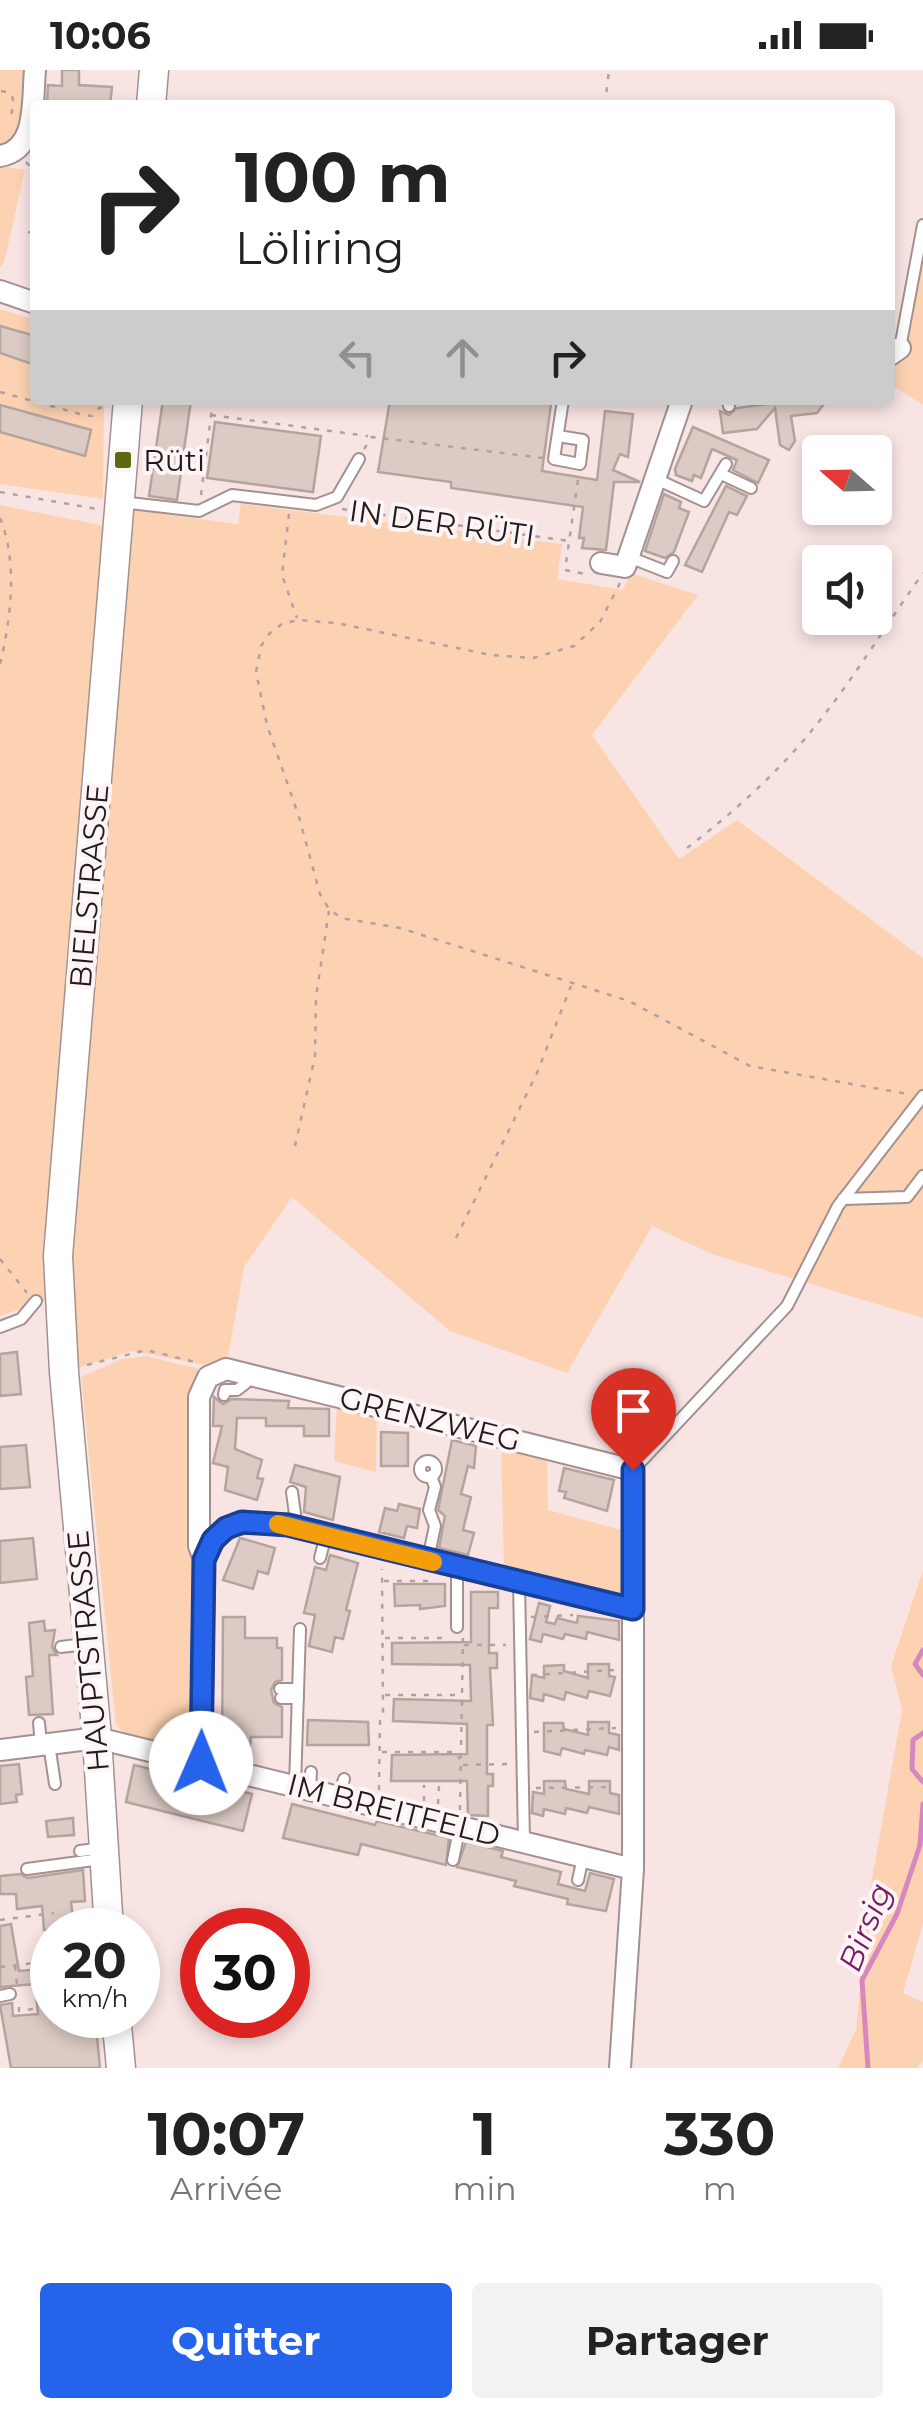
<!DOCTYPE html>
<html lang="fr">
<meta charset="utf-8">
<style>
body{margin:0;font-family:Montserrat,sans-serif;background:#f2f2f2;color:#222;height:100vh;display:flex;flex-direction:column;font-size:38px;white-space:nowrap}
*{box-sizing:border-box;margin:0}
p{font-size:32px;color:#767676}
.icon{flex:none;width:55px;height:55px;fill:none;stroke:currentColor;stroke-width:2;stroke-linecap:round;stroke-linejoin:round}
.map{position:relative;height:1998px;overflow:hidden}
.sheet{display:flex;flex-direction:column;background:#fff;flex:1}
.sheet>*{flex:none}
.guide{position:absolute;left:30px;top:30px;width:865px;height:305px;border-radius:10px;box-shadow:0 5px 15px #0003;background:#fff;color:#222;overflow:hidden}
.needle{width:65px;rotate:290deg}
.controls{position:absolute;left:802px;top:365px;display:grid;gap:20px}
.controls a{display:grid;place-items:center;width:90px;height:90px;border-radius:10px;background:#fff;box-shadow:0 5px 15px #0003;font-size:50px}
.speed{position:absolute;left:30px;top:1838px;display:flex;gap:20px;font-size:50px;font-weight:700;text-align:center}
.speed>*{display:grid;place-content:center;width:130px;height:130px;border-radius:50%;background:#fff;box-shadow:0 5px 15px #0003;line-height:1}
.speed small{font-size:25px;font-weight:400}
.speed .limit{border:15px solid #d22;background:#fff;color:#111}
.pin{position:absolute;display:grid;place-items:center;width:85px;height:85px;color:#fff;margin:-102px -42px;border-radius:50% 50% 50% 0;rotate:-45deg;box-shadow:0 0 10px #0007}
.pin .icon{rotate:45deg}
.me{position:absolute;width:110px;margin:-55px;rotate:1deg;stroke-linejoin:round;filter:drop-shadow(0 0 8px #0008)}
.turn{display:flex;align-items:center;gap:35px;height:210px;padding:0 40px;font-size:45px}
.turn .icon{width:130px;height:130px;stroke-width:2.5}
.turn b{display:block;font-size:70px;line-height:85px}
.lanes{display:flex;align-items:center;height:95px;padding:0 40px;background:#0003;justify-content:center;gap:50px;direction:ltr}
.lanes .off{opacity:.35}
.eta{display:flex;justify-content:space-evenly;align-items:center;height:170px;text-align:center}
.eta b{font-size:60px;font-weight:700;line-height:70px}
.cta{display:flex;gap:20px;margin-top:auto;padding:20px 40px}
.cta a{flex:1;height:115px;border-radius:10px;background:#2563eb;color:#fff;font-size:40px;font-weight:700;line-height:115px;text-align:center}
.cta a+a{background:#f2f2f2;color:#222}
.status{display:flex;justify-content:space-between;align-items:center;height:70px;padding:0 50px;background:#fff;direction:ltr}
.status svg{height:28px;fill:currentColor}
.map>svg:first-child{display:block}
.green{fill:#fdd2b2}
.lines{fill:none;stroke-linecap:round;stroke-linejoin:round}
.stream{stroke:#d687be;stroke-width:5}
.building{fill:#dccac4;stroke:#b5a39e;stroke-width:2.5}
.service-casing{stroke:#a39191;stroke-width:14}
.minor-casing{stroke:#a39191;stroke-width:24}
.secondary-casing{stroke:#a39191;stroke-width:31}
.path{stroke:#b1a1a1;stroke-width:2.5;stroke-dasharray:5 8;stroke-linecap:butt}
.service{stroke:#fff;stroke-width:10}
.minor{stroke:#fff;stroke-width:20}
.secondary{stroke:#fff;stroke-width:28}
.route-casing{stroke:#184099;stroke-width:25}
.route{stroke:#2563eb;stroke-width:18}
.slow{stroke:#f59e0b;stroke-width:18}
.poi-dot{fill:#5c680d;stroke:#fdf5f5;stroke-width:4}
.labels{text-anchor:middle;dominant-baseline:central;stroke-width:8;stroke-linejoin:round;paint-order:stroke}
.poi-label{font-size:30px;fill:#221b1b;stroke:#fdf5f5;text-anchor:start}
.street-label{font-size:30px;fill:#221b1b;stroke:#fdf5f5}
.water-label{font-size:32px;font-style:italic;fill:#791b64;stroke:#fdf5f5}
</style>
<div class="status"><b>10:06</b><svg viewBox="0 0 49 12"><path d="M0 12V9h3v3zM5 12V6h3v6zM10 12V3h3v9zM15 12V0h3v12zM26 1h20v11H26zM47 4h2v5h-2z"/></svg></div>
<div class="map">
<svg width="923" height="1998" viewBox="0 0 923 1998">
<rect width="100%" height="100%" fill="#f9e4e4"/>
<g class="green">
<path d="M 0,0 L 31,0 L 25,55 L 0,77 Z"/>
<path d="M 0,96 L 25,100 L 4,193 L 0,197 Z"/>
<path d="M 923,183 L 923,335 L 890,314 L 890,293 L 905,285 Z"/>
<path d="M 0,239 L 35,250 L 35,330 L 104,330 L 103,429 L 0,414 Z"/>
<path d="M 241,434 L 562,474 L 557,509 L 623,520 L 630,503 L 698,525 L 592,665 L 679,789 L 737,750 L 923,888 L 923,1248 L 712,1184 L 652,1156 L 567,1303 L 450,1261 L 292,1127 L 244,1197 L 226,1299 L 132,1281 L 64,1302 L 59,1226 L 0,1246 L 0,435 L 131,461 L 133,440 L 238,454 Z"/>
<path d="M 146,1286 L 199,1299 L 191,1319 L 195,1669 L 184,1679 L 128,1666 L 116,1655 L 81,1307 L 122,1289 Z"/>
<path d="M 337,1332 L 377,1342 L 376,1402 L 334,1391 Z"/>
<path d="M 501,1375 L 547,1384 L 548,1440 L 625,1461 L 624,1526 L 504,1499 Z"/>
<path d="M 923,1500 L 923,1853 L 903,1923 L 923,1932 L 923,1990 L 917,1998 L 838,1998 L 856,1960 L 867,1837 L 902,1640 L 891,1596 Z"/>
</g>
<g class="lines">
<g class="stream">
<path d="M 923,1580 L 915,1594 L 923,1605"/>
<path d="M 923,1663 L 913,1670 L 912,1699 L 923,1712"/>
<path d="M 868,1998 L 862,1910 L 897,1844 L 920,1775 L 923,1734"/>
</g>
</g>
<g class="building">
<path d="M 62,0 L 79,0 L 79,15 L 112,17 L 110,35 L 47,35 L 48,15 L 62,16 Z"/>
<path d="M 0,256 L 35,266 L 35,295 L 0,283 Z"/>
<path d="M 163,330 L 191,330 L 177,430 L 149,426 Z"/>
<path d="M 390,330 L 518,330 L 551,334 L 542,401 L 597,410 L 605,341 L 633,344 L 628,387 L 620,384 L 613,400 L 640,412 L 614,412 L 606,480 L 582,478 L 584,468 L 579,468 L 583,437 L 451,418 L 451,412 L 378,402 Z"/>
<path d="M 800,330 L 827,330 L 817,343 L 791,346 L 795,371 L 789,380 L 780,375 L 775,338 L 757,359 L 723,363 L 720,341 L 729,345 L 737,338 Z"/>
<path d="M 0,335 L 91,360 L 85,386 L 0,362 Z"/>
<path d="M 215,352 L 321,366 L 313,422 L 207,408 Z"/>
<path d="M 693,357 L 769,390 L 758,413 L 733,400 L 737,390 L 712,379 L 701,408 L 694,405 L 692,411 L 676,405 L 675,399 Z"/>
<path d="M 726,416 L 747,426 L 737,445 L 729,442 L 702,502 L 685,495 Z"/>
<path d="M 664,424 L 681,432 L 679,438 L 689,442 L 674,482 L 665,488 L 645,481 Z"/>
<path d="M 17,1282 L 21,1324 L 0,1326 L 0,1284 Z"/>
<path d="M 214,1327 L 223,1334 L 232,1329 L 289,1331 L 288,1338 L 329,1339 L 329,1366 L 304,1366 L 304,1356 L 266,1356 L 266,1348 L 237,1348 L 235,1379 L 262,1390 L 257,1408 L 263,1409 L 257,1430 L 225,1420 L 228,1397 L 213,1393 L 222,1356 L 213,1356 Z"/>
<path d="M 381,1362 L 408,1363 L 408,1396 L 381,1396 Z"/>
<path d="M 452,1370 L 476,1376 L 474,1398 L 468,1396 L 461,1424 L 471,1427 L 463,1460 L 474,1463 L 468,1485 L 439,1478 L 445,1446 L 438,1440 Z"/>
<path d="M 26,1375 L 30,1417 L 0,1419 L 0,1377 Z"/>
<path d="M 295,1395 L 340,1407 L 333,1450 L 304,1442 L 306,1417 L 290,1412 Z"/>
<path d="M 564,1398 L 614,1410 L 607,1441 L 564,1428 L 566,1422 L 559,1421 Z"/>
<path d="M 399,1434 L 420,1439 L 417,1458 L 407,1456 L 404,1468 L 379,1462 L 385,1438 L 397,1441 Z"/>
<path d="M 33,1468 L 37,1509 L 0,1513 L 0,1471 Z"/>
<path d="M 240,1468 L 275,1478 L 268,1504 L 258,1501 L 253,1519 L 223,1510 Z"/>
<path d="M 330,1485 L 358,1493 L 346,1540 L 350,1541 L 343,1569 L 335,1567 L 332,1582 L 309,1576 L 315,1545 L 304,1543 L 315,1497 L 326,1500 Z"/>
<path d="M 394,1514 L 445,1514 L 445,1536 L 420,1539 L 420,1535 L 395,1536 Z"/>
<path d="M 471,1522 L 498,1522 L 498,1538 L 489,1538 L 489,1583 L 497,1583 L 497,1598 L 490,1598 L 493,1655 L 487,1655 L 487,1704 L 493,1704 L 493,1716 L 488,1716 L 488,1746 L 468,1745 L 467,1711 L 391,1711 L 392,1685 L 467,1684 L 467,1654 L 393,1651 L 394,1629 L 471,1631 L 470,1595 L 392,1594 L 392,1573 L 471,1572 Z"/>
<path d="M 539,1533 L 550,1536 L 546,1552 L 555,1554 L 557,1548 L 577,1553 L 578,1546 L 619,1551 L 619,1570 L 587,1562 L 586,1569 L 565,1564 L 563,1569 L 543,1564 L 541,1572 L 530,1569 Z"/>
<path d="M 223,1547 L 245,1547 L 245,1568 L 277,1568 L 277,1578 L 282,1578 L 282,1610 L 275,1612 L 271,1620 L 274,1633 L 282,1637 L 282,1667 L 251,1667 L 250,1676 L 222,1675 Z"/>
<path d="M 44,1551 L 45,1561 L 55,1560 L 52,1577 L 57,1585 L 49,1585 L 53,1644 L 29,1645 L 26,1607 L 33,1606 L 29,1553 Z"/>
<path d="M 588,1594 L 609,1594 L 609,1606 L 615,1607 L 610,1626 L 589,1621 L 587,1628 L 566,1622 L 564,1630 L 544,1624 L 543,1631 L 530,1628 L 532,1605 L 544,1608 L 544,1596 L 564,1595 L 564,1601 L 588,1608 Z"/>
<path d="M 308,1650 L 368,1652 L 369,1675 L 307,1675 Z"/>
<path d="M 588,1652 L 609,1652 L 609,1663 L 619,1665 L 619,1680 L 609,1677 L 607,1685 L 585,1680 L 584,1684 L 562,1678 L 560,1685 L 544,1681 L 544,1653 L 563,1653 L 564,1659 L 588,1665 Z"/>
<path d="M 19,1694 L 22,1724 L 16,1725 L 17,1732 L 0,1734 L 0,1696 Z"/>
<path d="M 134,1695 L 252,1724 L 243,1761 L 126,1732 Z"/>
<path d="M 544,1711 L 565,1711 L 566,1719 L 589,1724 L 589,1711 L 610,1711 L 610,1723 L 619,1725 L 619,1744 L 589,1737 L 587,1743 L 566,1738 L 565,1744 L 544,1739 L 543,1746 L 532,1743 L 533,1722 L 544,1724 Z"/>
<path d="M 292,1734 L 375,1755 L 377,1751 L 449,1768 L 446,1795 L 361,1774 L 358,1785 L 283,1768 Z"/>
<path d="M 73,1748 L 74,1765 L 48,1767 L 46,1751 Z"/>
<path d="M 466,1772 L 503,1781 L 501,1787 L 561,1802 L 558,1814 L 585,1821 L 590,1803 L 614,1809 L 606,1841 L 567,1834 L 568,1829 L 514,1816 L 516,1811 L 457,1797 Z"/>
<path d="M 83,1800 L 85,1831 L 71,1832 L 74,1860 L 44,1860 L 42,1836 L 17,1839 L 16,1824 L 0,1824 L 0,1806 L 20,1804 L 28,1808 Z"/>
<path d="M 11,1854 L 19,1901 L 52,1898 L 52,1945 L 95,1945 L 100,1998 L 11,1998 L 0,1935 L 12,1933 L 13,1946 L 38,1944 L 35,1914 L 0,1917 L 0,1856 Z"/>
</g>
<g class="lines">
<defs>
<g id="service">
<path d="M 900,278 L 923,155"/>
<path d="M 728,330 L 729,336"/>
<path d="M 558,366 L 583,370 L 580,394 L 554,389 L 563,330"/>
<path d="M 721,404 L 751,418"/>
<path d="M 656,409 L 704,431 L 726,394"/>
<path d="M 121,432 L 199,441 L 232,425 L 316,435 L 337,427 L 359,389"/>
<path d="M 629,487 L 667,502 L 673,491"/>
<path d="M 843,1129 L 907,1127 L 923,1106"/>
<path d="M 0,1257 L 21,1249 L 36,1231"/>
<path d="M 224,1325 L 225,1320 L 237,1320 L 246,1313 L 248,1304"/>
<circle cx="428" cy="1399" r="8"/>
<path d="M 633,1400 L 787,1236 L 838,1136 L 923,1026"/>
<path d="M 288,1454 L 295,1444 L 292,1422"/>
<path d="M 320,1488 L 326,1465"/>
<path d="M 428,1489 L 435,1456 L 429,1440 L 435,1417 L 431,1406"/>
<path d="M 457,1498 L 457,1557"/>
<path d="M 519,1512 L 524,1771"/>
<path d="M 61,1577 L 85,1574"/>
<path d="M 280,1619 L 298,1619"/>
<path d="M 281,1628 L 298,1628"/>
<path d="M 39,1653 L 41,1674"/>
<path d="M 49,1674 L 55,1714"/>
<path d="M 295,1716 L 300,1559"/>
<path d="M 310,1720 L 311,1702"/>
<path d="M 339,1727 L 344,1709"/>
<path d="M 80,1781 L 103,1778"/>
<path d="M 453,1790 L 460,1756"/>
<path d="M 27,1799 L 101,1789"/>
<path d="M 578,1810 L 583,1787"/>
<path d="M 0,1926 L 10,1924"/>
</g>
<g id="minor">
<path d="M 0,86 C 38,80 32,30 35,0"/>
<path d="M 0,221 L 35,233"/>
<path d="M 890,285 L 900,278"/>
<path d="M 601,493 L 625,497 L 682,330"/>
<path d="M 204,1489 L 199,1476 L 199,1327 L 208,1307 L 226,1299 L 633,1400 L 633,1799 L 620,1998"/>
<path d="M 0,1680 L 97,1668 L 633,1799"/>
<path d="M 201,1693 L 204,1489 C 223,1445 246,1452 287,1455 L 633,1539"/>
</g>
<g id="secondary">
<path d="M 151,35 L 154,0"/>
<path d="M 109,1860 L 97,1668 L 64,1302 L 58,1186 L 128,330"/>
<path d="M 116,1945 L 121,1998"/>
</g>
</defs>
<use href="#service" class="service-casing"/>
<use href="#minor" class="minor-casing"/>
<use href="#secondary" class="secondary-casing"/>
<g class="path">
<path d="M 1,21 L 10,23 L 13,29 L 11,51"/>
<path d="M 605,35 L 609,0"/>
<path d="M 26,92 L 35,102"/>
<path d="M 28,162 L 35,163"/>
<path d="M 0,322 L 84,345 L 92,346 L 99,338 L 106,337"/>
<path d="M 211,345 L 368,366"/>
<path d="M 364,379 L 372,367 L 543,388"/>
<path d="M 578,410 L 565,500 L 585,504"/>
<path d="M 0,422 L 97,439"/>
<path d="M 201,425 L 213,330"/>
<path d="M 342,439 L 569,471"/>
<path d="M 289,444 L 282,505 L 297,548"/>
<path d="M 0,448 C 18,491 11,549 0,594"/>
<path d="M 620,513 L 600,552 L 574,576 L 533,588 L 491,585 L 336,553 L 298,550 L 282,554 L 270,563 L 261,576 L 256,602 L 267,655 L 299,747 L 320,824 L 329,839 L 341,848 L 400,858 L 629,931 L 750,996 L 908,1024"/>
<path d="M 687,778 C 726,748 763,716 796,679 C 844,625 881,562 923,503"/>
<path d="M 295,1076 L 315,986 L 316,927 L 329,841"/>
<path d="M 456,1168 L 537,1003 L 571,916"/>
<path d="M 0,1189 L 27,1223"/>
<path d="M 87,1295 L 146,1280 L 195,1292"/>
<path d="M 384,1511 L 436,1511"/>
<path d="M 531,1547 L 573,1545"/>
<path d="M 385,1568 L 447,1568"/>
<path d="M 464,1575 L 506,1575"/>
<path d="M 532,1605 L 614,1600"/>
<path d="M 385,1625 L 456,1625 L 463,1633"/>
<path d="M 534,1662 L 616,1658"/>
<path d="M 382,1682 L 454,1682 L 460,1689"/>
<path d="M 463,1695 L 510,1694"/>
<path d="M 536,1718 L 613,1717"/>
<path d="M 379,1720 L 380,1651 L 383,1645 L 382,1499"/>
<path d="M 424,1731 L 424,1715"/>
<path d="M 438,1734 L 439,1716"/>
<path d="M 460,1740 L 463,1568"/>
<path d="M 0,1850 L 54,1843"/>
<path d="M 15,1896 L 17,1914"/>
<path d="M 0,1897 L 51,1891"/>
<path d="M 19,1937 L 19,1941 L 46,1937"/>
</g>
<use href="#service" class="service"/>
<use href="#minor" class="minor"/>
<use href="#secondary" class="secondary"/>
</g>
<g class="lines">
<defs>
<path id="route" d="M 201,1693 L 204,1490 L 213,1470 L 226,1458 L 242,1452 L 288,1455 L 633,1539 L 633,1400"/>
</defs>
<use href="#route" class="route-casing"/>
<use href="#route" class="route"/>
<path class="slow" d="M 278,1454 L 433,1492"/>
</g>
<rect class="poi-dot" x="113" y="380" width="20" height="20" rx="5"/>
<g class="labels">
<g class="poi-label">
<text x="143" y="390">Rüti</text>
</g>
<g class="street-label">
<text transform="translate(442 453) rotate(8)">IN DER RÜTI</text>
<text transform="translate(89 816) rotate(-85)">BIELSTRASSE</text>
<text transform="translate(430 1349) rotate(14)">GRENZWEG</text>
<text transform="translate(88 1581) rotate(-95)">HAUPTSTRASSE</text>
<text transform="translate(394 1740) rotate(14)">IM BREITFELD</text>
</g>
<g class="water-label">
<text transform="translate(865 1857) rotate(-68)">Birsig</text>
</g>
</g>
</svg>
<div class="controls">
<a><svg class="needle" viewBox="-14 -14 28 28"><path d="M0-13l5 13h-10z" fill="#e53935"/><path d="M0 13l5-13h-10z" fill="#767676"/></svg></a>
<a><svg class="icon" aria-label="sound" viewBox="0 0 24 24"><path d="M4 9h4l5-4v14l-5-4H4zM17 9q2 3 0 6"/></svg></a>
</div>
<div class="speed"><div>20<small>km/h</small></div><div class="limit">30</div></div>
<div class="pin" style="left:633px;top:1400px;background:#d93025"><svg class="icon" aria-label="arrive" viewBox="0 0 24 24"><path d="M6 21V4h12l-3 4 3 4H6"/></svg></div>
<svg class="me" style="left:201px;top:1693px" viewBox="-20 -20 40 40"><circle r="19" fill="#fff"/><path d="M0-13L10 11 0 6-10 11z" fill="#2563eb"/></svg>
<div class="guide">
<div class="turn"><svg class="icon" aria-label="right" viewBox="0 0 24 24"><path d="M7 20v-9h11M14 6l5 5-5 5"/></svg><div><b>100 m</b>Löliring</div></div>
<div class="lanes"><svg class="icon off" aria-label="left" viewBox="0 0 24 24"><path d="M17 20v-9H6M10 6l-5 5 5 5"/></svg><svg class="icon off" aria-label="ahead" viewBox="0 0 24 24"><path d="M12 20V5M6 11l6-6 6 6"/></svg><svg class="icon" aria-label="right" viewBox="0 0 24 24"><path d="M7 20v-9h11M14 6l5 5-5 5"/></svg></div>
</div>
</div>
<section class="sheet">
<div class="eta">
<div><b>10:07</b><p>Arrivée</p></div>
<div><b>1</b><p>min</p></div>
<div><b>330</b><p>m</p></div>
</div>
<div class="cta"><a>Quitter</a><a>Partager</a></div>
</section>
